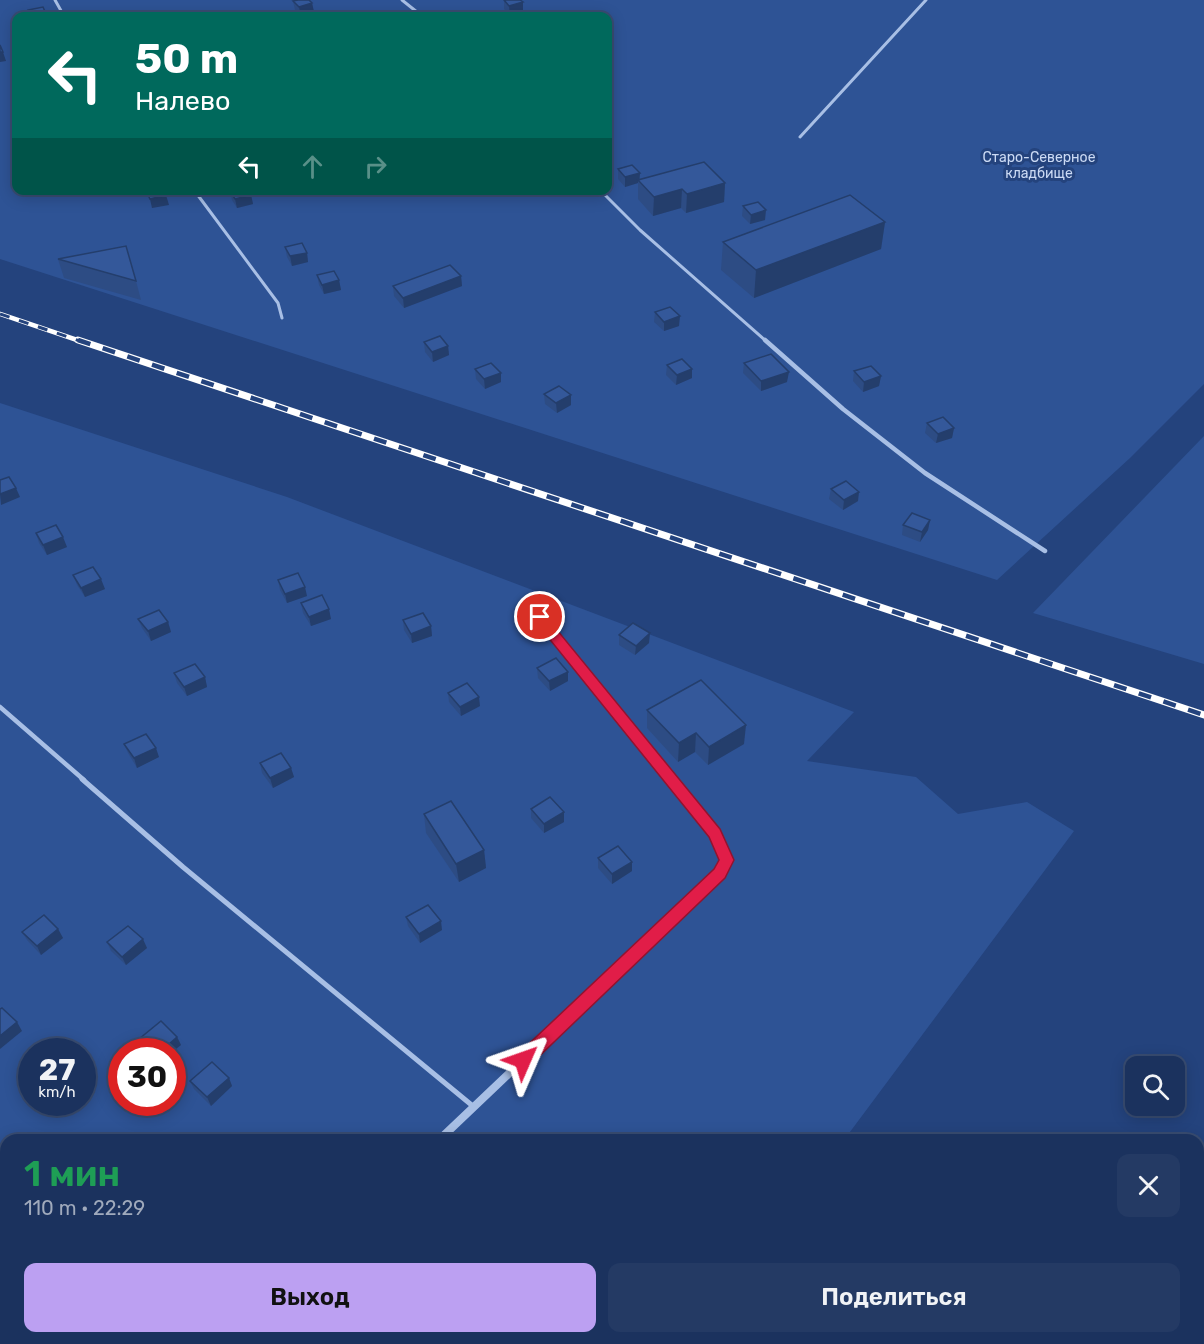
<!DOCTYPE html>
<html lang="ru">
<meta charset="utf-8">
<style>
body{margin:0;font-family:Rubik,sans-serif;background:#243a64;color:#f1f3f6;height:100vh;display:flex;flex-direction:column;font-size:22px;white-space:nowrap}
*{box-sizing:border-box;margin:0}
p{font-size:20px;color:#a0aabc}
.icon{flex:none;width:33px;height:33px;fill:none;stroke:currentColor;stroke-width:2;stroke-linecap:round;stroke-linejoin:round}
.map{position:relative;flex:1;overflow:hidden}
.details{position:absolute;left:0px;top:1134px;width:1204px;height:210px;display:flex;flex-direction:column;background:#1b325e;border-radius:18px 18px 0 0;box-shadow:0 3px 15px #0003,0 0 0 2px #394d73}
.details>*{flex:none}
.guide{position:absolute;left:12px;top:12px;width:600px;height:183px;border-radius:12px;box-shadow:0 3px 15px #0003,0 0 0 2px #394d73;background:#00695c;color:#fff;overflow:hidden}
.buttons{position:absolute;left:1125px;top:1056px;display:grid;gap:12px}
.buttons a{display:grid;place-items:center;width:60px;height:60px;border-radius:12px;background:#1b325e;box-shadow:0 3px 15px #0003,0 0 0 2px #394d73;font-size:30px}
.speed{position:absolute;left:18px;top:1038px;display:flex;gap:12px;font-size:30px;font-weight:700;text-align:center}
.speed>*{display:grid;place-content:center;width:78px;height:78px;border-radius:50%;background:#1b325e;box-shadow:0 3px 15px #0003,0 0 0 2px #394d73;line-height:1}
.speed small{font-size:15px;font-weight:400}
.speed .limit{border:9px solid #d22;background:#fff;color:#111}
.pin{position:absolute;display:grid;place-items:center;width:51px;height:51px;color:#fff;margin:-26px;border:3px solid #fff;border-radius:50%;box-shadow:0 2px 6px #0007}
.me{position:absolute;width:66px;margin:-33px;rotate:47deg;stroke-linejoin:round;filter:drop-shadow(0 0 4px #0008)}
.turn{display:flex;align-items:center;gap:21px;height:126px;padding:0 24px;font-size:27px}
.turn .icon{width:78px;height:78px;stroke-width:2.5}
.turn b{display:block;font-size:42px;line-height:51px}
.lanes{display:flex;align-items:center;height:57px;padding:0 24px;background:#0003;justify-content:center;gap:30px;direction:ltr}
.lanes .off{opacity:.35}
.round{display:grid;place-items:center;flex:none;width:63px;height:63px;border-radius:12px;background:#243a64}
.headline{display:flex;align-items:center;justify-content:space-between;height:102px;padding:0 24px}
h1{font-size:36px;font-weight:600;line-height:45px;color:#1e9e55}
.primary-button{display:flex;gap:12px;margin-top:auto;padding:12px 24px}
.primary-button a{flex:1;height:69px;border-radius:12px;background:#bca0f2;color:#111;font-size:24px;font-weight:600;line-height:69px;text-align:center}
.primary-button a+a{background:#243a64;color:#f1f3f6}
.map>svg:first-child{display:block}
.green{fill:#2e5395;fill-rule:evenodd}
.lines{fill:none;stroke-linecap:round;stroke-linejoin:round}
.lane-far2{stroke:#a8bfe5;stroke-width:3}
.lane-far1{stroke:#a8bfe5;stroke-width:4.5}
.lane{stroke:#a8bfe5;stroke-width:5}
.street-far1{stroke:#a8bfe5;stroke-width:5}
.street{stroke:#a8bfe5;stroke-width:8}
.rail-far1-casing{stroke:#fff;stroke-width:4.5}
.rail-casing{stroke:#fff;stroke-width:7}
.rail-far1{stroke:#24437d;stroke-width:3;stroke-dasharray:10;stroke-linecap:butt}
.rail{stroke:#24437d;stroke-width:4.5;stroke-dasharray:13;stroke-linecap:butt}
.wall{fill:#2d4c84}
.shaded-wall{fill:#243e6c}
.building{fill:#34589a;stroke:#243e6c;stroke-width:1.5}
.route{fill:#e11d48;stroke:#92132f;stroke-width:1.5}
.labels{text-anchor:middle;dominant-baseline:central;stroke-width:6;stroke-linejoin:round;paint-order:stroke}
.far-park-label{font-size:14px;fill:#cbdaf4;stroke:#24437d}
</style>
<div class="map">
<svg width="1204" height="1344" viewBox="0 0 1204 1344">
<rect width="100%" height="100%" fill="#24437d"/>
<g class="green">
<path d="M 0,0 L 1204,0 L 1204,384 L 1130,458 L 997,580 L 0,259 ZM 16,16 L 608,16 L 608,190 L 16,190 Z"/>
<path d="M 0,403 L 287,497 L 854,712 L 807,761 L 916,777 L 958,814 L 1027,802 L 1074,831 L 844,1140 L 6,1140 L 6,1338 L 697,1338 L 692,1344 L 0,1344 ZM 32,1052 L 82,1052 L 82,1102 L 32,1102 ZM 122,1052 L 172,1052 L 172,1102 L 122,1102 Z"/>
<path d="M 1204,436 L 1204,664 L 1033,613 Z"/>
</g>
<g class="lines">
<g class="lane-far2">
<path d="M 55,0 L 64,16"/>
<path d="M 402,0 L 422,16"/>
<path d="M 800,137 L 926,0"/>
<path d="M 194,190 L 278,303 L 282,318"/>
<path d="M 600,190 L 640,230 L 767,342"/>
</g>
<g class="lane-far1">
<path d="M 765,340 L 843,409 L 925,473 L 1045,551"/>
<path d="M 0,707 L 84,780"/>
</g>
<path class="lane" d="M 82,779 L 183,867 L 474,1107"/>
<path class="street-far1" d="M 540,617 L 672,780"/>
<g class="street">
<path d="M 439,1140 L 719,874 L 727,860 L 715,833 L 671,779"/>
<path d="M 233,1344 L 239,1338"/>
</g>
<defs>
<path id="rail-far1" d="M 0,314 L 83,342"/>
<path id="rail" d="M 78,340 L 1204,715"/>
</defs>
<use href="#rail-far1" class="rail-far1-casing"/>
<use href="#rail" class="rail-casing"/>
<use href="#rail-far1" class="rail-far1"/>
<use href="#rail" class="rail"/>
</g>
<g class="wall">
<path d="M 504,0 L 523,2 L 523,11 L 510,15 L 504,9 Z"/>
<path d="M 293,1 L 312,3 L 314,12 L 301,16 L 295,10 Z"/>
<path d="M 618,169 L 640,173 L 640,180 L 725,183 L 724,202 L 686,213 L 681,208 L 653,216 L 638,199 L 638,183 L 625,187 L 618,179 Z"/>
<path d="M 230,191 L 251,195 L 253,204 L 237,208 L 232,200 Z"/>
<path d="M 743,206 L 765,220 L 750,224 L 742,216 Z"/>
<path d="M 885,222 L 881,249 L 754,298 L 721,270 L 723,242 Z"/>
<path d="M 285,247 L 307,253 L 308,262 L 292,266 L 287,257 Z"/>
<path d="M 58,259 L 136,281 L 141,300 L 64,278 Z"/>
<path d="M 317,275 L 339,280 L 341,290 L 324,294 L 319,285 Z"/>
<path d="M 461,276 L 462,286 L 404,308 L 394,296 L 393,286 Z"/>
<path d="M 655,312 L 679,326 L 664,331 L 654,322 Z"/>
<path d="M 424,342 L 448,346 L 449,355 L 433,362 L 425,352 Z"/>
<path d="M 744,363 L 787,382 L 761,391 L 743,373 Z"/>
<path d="M 667,365 L 692,378 L 676,385 L 666,375 Z"/>
<path d="M 475,369 L 501,373 L 501,382 L 485,389 L 476,379 Z"/>
<path d="M 854,371 L 881,376 L 879,386 L 863,392 L 853,381 Z"/>
<path d="M 544,394 L 571,395 L 571,405 L 557,413 L 545,404 Z"/>
<path d="M 927,423 L 954,428 L 952,438 L 936,443 L 925,433 Z"/>
<path d="M 831,489 L 858,501 L 843,510 L 829,499 Z"/>
<path d="M 930,520 L 928,530 L 920,542 L 902,535 L 903,525 Z"/>
<path d="M 36,533 L 67,547 L 47,555 L 39,543 Z"/>
<path d="M 73,575 L 105,589 L 85,597 L 77,585 Z"/>
<path d="M 278,580 L 307,596 L 287,603 L 280,590 Z"/>
<path d="M 301,603 L 331,619 L 311,626 L 303,613 Z"/>
<path d="M 138,619 L 168,622 L 171,632 L 151,641 L 142,628 Z"/>
<path d="M 403,620 L 431,626 L 432,636 L 412,643 L 404,630 Z"/>
<path d="M 619,635 L 649,643 L 635,655 L 619,645 Z"/>
<path d="M 537,668 L 568,672 L 568,681 L 550,691 L 538,678 Z"/>
<path d="M 174,673 L 205,677 L 207,687 L 187,696 L 177,683 Z"/>
<path d="M 448,693 L 480,706 L 461,716 L 449,702 Z"/>
<path d="M 647,710 L 744,744 L 708,765 L 695,752 L 678,762 L 647,728 Z"/>
<path d="M 124,744 L 159,757 L 137,768 L 128,753 Z"/>
<path d="M 260,763 L 291,768 L 294,777 L 273,788 L 262,773 Z"/>
<path d="M 531,809 L 564,822 L 544,833 L 531,818 Z"/>
<path d="M 424,814 L 484,850 L 486,868 L 459,882 L 426,833 Z"/>
<path d="M 598,858 L 632,871 L 612,884 L 598,868 Z"/>
<path d="M 406,917 L 442,930 L 420,943 L 408,926 Z"/>
<path d="M 58,929 L 63,938 L 41,955 L 27,940 L 22,932 Z"/>
<path d="M 107,942 L 147,948 L 126,965 L 111,951 Z"/>
<path d="M 177,1037 L 181,1045 L 172,1052 L 147,1052 L 143,1048 L 139,1039 Z"/>
<path d="M 229,1078 L 232,1086 L 211,1106 L 194,1089 L 190,1081 Z"/>
</g>
<g class="shaded-wall">
<path d="M 523,2 L 523,11 L 510,15 L 509,6 Z"/>
<path d="M 312,3 L 314,12 L 301,16 L 299,7 Z"/>
<path d="M 46,14 L 47,16 L 32,16 Z"/>
<path d="M 0,52 L 3,52 L 6,61 L 0,62 Z"/>
<path d="M 640,173 L 639,182 L 638,180 L 638,183 L 625,187 L 625,177 Z"/>
<path d="M 725,183 L 724,202 L 686,213 L 687,194 Z"/>
<path d="M 682,189 L 681,208 L 653,216 L 654,197 Z"/>
<path d="M 166,195 L 169,205 L 152,208 L 150,199 Z"/>
<path d="M 251,195 L 253,204 L 237,208 L 235,199 Z"/>
<path d="M 766,210 L 765,220 L 750,224 L 751,215 Z"/>
<path d="M 885,222 L 881,249 L 754,298 L 756,270 Z"/>
<path d="M 307,253 L 308,262 L 292,266 L 290,256 Z"/>
<path d="M 461,276 L 462,286 L 404,308 L 403,298 Z"/>
<path d="M 339,280 L 341,290 L 324,294 L 322,285 Z"/>
<path d="M 680,316 L 679,326 L 664,331 L 664,322 Z"/>
<path d="M 448,346 L 449,355 L 433,362 L 432,352 Z"/>
<path d="M 692,369 L 692,378 L 676,385 L 677,375 Z"/>
<path d="M 789,372 L 787,382 L 761,391 L 761,381 Z"/>
<path d="M 501,373 L 501,382 L 485,389 L 484,379 Z"/>
<path d="M 881,376 L 879,386 L 863,392 L 864,382 Z"/>
<path d="M 571,395 L 571,405 L 557,413 L 556,403 Z"/>
<path d="M 954,428 L 952,438 L 936,443 L 938,434 Z"/>
<path d="M 16,488 L 20,497 L 1,505 L 0,494 Z"/>
<path d="M 859,492 L 858,501 L 843,510 L 844,500 Z"/>
<path d="M 930,520 L 928,530 L 920,542 L 922,532 Z"/>
<path d="M 63,537 L 67,547 L 47,555 L 43,545 Z"/>
<path d="M 101,579 L 105,589 L 85,597 L 81,588 Z"/>
<path d="M 305,587 L 307,596 L 287,603 L 285,594 Z"/>
<path d="M 329,609 L 331,619 L 311,626 L 309,617 Z"/>
<path d="M 168,622 L 171,632 L 151,641 L 148,631 Z"/>
<path d="M 431,626 L 432,636 L 412,643 L 411,634 Z"/>
<path d="M 650,633 L 649,643 L 635,655 L 636,646 Z"/>
<path d="M 568,672 L 568,681 L 550,691 L 549,681 Z"/>
<path d="M 205,677 L 207,687 L 187,696 L 184,687 Z"/>
<path d="M 479,697 L 480,706 L 461,716 L 460,707 Z"/>
<path d="M 746,725 L 744,744 L 708,765 L 709,747 Z"/>
<path d="M 696,733 L 695,752 L 678,762 L 679,743 Z"/>
<path d="M 156,748 L 159,757 L 137,768 L 134,758 Z"/>
<path d="M 291,768 L 294,777 L 273,788 L 270,778 Z"/>
<path d="M 564,812 L 564,822 L 544,833 L 544,824 Z"/>
<path d="M 484,850 L 486,868 L 459,882 L 456,864 Z"/>
<path d="M 632,862 L 632,871 L 612,884 L 612,874 Z"/>
<path d="M 441,921 L 442,930 L 420,943 L 419,934 Z"/>
<path d="M 58,929 L 63,938 L 41,955 L 37,946 Z"/>
<path d="M 143,939 L 147,948 L 126,965 L 122,957 Z"/>
<path d="M 17,1022 L 22,1031 L 0,1049 L 0,1036 Z"/>
<path d="M 177,1037 L 181,1045 L 172,1052 L 160,1052 Z"/>
<path d="M 229,1078 L 232,1086 L 211,1106 L 207,1097 Z"/>
<path d="M 6,1270 L 6,1282 L 0,1288 L 0,1276 Z"/>
</g>
<g class="building">
<path d="M 298,0 L 309,0 L 312,3 L 299,7 L 293,1 Z"/>
<path d="M 504,0 L 520,0 L 523,2 L 509,6 Z"/>
<path d="M 43,7 L 46,14 L 31,16 L 28,10 Z"/>
<path d="M 157,14 L 159,16 L 143,16 Z"/>
<path d="M 0,45 L 3,52 L 0,52 Z"/>
<path d="M 704,162 L 725,183 L 687,194 L 682,189 L 654,197 L 638,180 Z"/>
<path d="M 632,165 L 640,173 L 625,177 L 618,169 Z"/>
<path d="M 146,190 L 164,190 L 166,195 L 150,199 Z"/>
<path d="M 248,190 L 251,195 L 235,199 L 230,191 Z"/>
<path d="M 850,195 L 885,222 L 756,270 L 723,242 Z"/>
<path d="M 758,202 L 766,210 L 751,215 L 743,206 Z"/>
<path d="M 302,243 L 307,253 L 290,256 L 285,247 Z"/>
<path d="M 126,246 L 136,281 L 58,259 Z"/>
<path d="M 450,265 L 461,276 L 403,298 L 393,286 Z"/>
<path d="M 334,271 L 339,280 L 322,285 L 317,275 Z"/>
<path d="M 670,307 L 680,316 L 664,322 L 655,312 Z"/>
<path d="M 440,336 L 448,346 L 432,352 L 424,342 Z"/>
<path d="M 771,354 L 789,372 L 761,381 L 744,363 Z"/>
<path d="M 682,359 L 692,369 L 677,375 L 667,365 Z"/>
<path d="M 491,363 L 501,373 L 484,379 L 475,369 Z"/>
<path d="M 871,366 L 881,376 L 864,382 L 854,371 Z"/>
<path d="M 559,386 L 571,395 L 556,403 L 544,394 Z"/>
<path d="M 943,417 L 954,428 L 938,434 L 927,423 Z"/>
<path d="M 9,477 L 16,488 L 0,494 L 0,480 Z"/>
<path d="M 846,481 L 859,492 L 844,500 L 831,489 Z"/>
<path d="M 912,513 L 930,520 L 922,532 L 903,525 Z"/>
<path d="M 56,525 L 63,537 L 43,545 L 36,533 Z"/>
<path d="M 93,567 L 101,579 L 81,588 L 73,575 Z"/>
<path d="M 298,573 L 305,587 L 285,594 L 278,580 Z"/>
<path d="M 322,595 L 329,609 L 309,617 L 301,603 Z"/>
<path d="M 159,610 L 168,622 L 148,631 L 138,619 Z"/>
<path d="M 423,613 L 431,626 L 411,634 L 403,620 Z"/>
<path d="M 633,623 L 650,633 L 636,646 L 619,635 Z"/>
<path d="M 556,658 L 568,672 L 549,681 L 537,668 Z"/>
<path d="M 195,664 L 205,677 L 184,687 L 174,673 Z"/>
<path d="M 701,680 L 746,725 L 709,747 L 696,733 L 679,743 L 647,710 Z"/>
<path d="M 467,683 L 479,697 L 460,707 L 448,693 Z"/>
<path d="M 146,734 L 156,748 L 134,758 L 124,744 Z"/>
<path d="M 281,753 L 291,768 L 270,778 L 260,763 Z"/>
<path d="M 550,797 L 564,812 L 544,824 L 531,809 Z"/>
<path d="M 451,801 L 484,850 L 456,864 L 424,814 Z"/>
<path d="M 618,846 L 632,862 L 612,874 L 598,858 Z"/>
<path d="M 428,905 L 441,921 L 419,934 L 406,917 Z"/>
<path d="M 44,915 L 58,929 L 37,946 L 22,932 Z"/>
<path d="M 128,926 L 143,939 L 122,957 L 107,942 Z"/>
<path d="M 2,1008 L 17,1022 L 0,1036 L 0,1009 Z"/>
<path d="M 161,1021 L 177,1037 L 160,1052 L 153,1052 L 139,1039 Z"/>
<path d="M 212,1062 L 229,1078 L 207,1097 L 190,1081 Z"/>
<path d="M 2,1240 L 6,1245 L 6,1270 L 0,1276 L 0,1242 Z"/>
</g>
<path class="route" d="M 540,612 L 544,614 L 720,829 L 734,860 L 725,878 L 529,1066 L 523,1068 L 517,1066 L 515,1060 L 517,1055 L 714,869 L 719,860 L 709,837 L 535,621 L 535,614 Z"/>
<g class="labels">
<g class="far-park-label">
<text x="1039" y="157">Старо-Северное<tspan x="1039" dy="16">кладбище</tspan></text>
</g>
</g>
</svg>
<div class="buttons">
<a><svg class="icon" aria-label="search" viewBox="0 0 24 24"><circle cx="10" cy="10" r="6"/><path d="M15 15l6 6"/></svg></a>
</div>
<div class="speed"><div>27<small>km/h</small></div><div class="limit">30</div></div>
<div class="pin" style="left:540px;top:617px;background:#d93025"><svg class="icon" aria-label="arrive" viewBox="0 0 24 24"><path d="M6 21V4h12l-3 4 3 4H6"/></svg></div>
<svg class="me" style="left:523px;top:1060px" viewBox="-20 -20 40 40"><path d="M0-17L14 15 0 8-14 15z" fill="#e11d48" stroke="#fff" stroke-width="4"/></svg>
<div class="guide">
<div class="turn"><svg class="icon" aria-label="left" viewBox="0 0 24 24"><path d="M17 20v-9H6M10 6l-5 5 5 5"/></svg><div><b>50 m</b>Налево</div></div>
<div class="lanes"><svg class="icon" aria-label="left" viewBox="0 0 24 24"><path d="M17 20v-9H6M10 6l-5 5 5 5"/></svg><svg class="icon off" aria-label="ahead" viewBox="0 0 24 24"><path d="M12 20V5M6 11l6-6 6 6"/></svg><svg class="icon off" aria-label="right" viewBox="0 0 24 24"><path d="M7 20v-9h11M14 6l5 5-5 5"/></svg></div>
</div>
<section class="details">
<div class="headline"><div><h1>1 мин</h1><p>110 m · 22:29</p></div><a class="round"><svg class="icon" aria-label="close" viewBox="0 0 24 24"><path d="M6 6l12 12M18 6L6 18"/></svg></a></div>
<div class="primary-button"><a>Выход</a><a>Поделиться</a></div>
</section>
</div>
